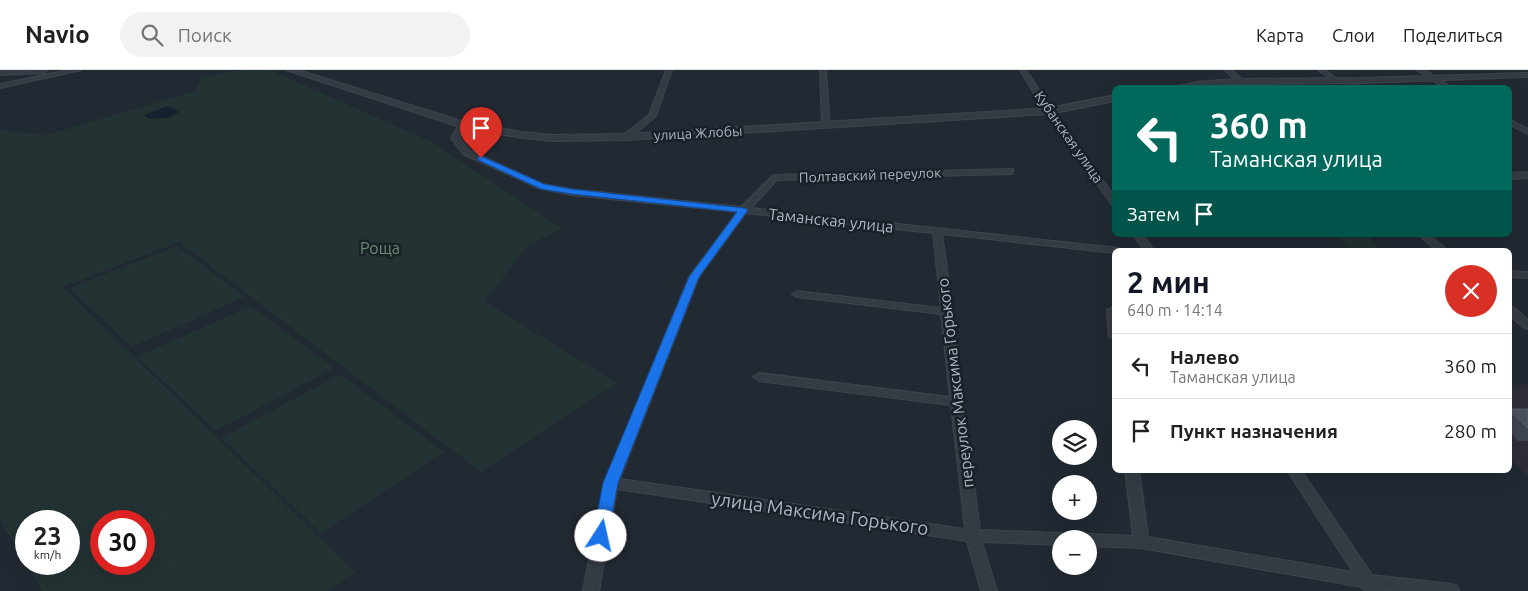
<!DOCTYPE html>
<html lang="ru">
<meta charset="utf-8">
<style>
body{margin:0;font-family:Ubuntu,sans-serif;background:#f2f2f2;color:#202124;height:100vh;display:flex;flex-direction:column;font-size:19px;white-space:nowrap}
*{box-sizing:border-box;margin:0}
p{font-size:16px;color:#757577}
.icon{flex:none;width:28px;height:28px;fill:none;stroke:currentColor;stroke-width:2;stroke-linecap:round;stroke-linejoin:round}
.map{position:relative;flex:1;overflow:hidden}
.panel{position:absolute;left:1112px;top:178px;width:400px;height:225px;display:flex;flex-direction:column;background:#fff;border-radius:8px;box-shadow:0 5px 20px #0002}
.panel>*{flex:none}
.top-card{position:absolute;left:1112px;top:15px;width:400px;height:152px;border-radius:8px;box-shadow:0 5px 20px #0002;background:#00695c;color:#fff;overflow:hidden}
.buttons{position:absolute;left:1052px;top:350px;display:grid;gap:10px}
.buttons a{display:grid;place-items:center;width:45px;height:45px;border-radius:50%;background:#fff;box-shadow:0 5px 20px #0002;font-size:25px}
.speed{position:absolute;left:15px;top:440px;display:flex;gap:10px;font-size:25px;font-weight:700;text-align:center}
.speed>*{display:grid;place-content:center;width:65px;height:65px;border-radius:50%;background:#fff;box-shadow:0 5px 20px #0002;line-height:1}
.speed small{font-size:12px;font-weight:400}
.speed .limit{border:8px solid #d22;background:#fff;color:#111}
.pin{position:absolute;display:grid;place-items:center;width:42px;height:42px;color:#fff;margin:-51px -21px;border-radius:50% 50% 50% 0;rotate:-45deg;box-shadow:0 0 5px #0007}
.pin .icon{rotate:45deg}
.me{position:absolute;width:55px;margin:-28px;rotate:10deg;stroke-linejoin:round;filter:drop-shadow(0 0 4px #0008)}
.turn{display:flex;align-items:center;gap:18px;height:105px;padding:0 15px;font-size:22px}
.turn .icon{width:65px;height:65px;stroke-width:2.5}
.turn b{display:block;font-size:35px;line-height:42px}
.then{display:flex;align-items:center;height:48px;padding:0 15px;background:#0003;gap:10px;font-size:19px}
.round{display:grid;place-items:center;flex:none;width:52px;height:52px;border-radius:26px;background:#f2f2f2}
.overview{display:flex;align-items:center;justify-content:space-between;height:85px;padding:0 15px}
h1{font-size:30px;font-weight:700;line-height:38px;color:#111827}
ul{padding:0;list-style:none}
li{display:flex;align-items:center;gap:15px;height:65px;padding:0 15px;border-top:1px solid #e0e0e0}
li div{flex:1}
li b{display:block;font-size:19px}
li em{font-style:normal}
header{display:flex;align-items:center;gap:30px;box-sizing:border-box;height:70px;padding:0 25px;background:#fff;border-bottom:1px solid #e0e0e0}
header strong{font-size:24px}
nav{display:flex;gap:28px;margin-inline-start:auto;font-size:18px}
.search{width:350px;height:45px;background:#f2f2f2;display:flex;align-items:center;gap:12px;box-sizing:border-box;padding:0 18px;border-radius:28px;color:#757577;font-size:19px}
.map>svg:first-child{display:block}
.medical{fill:#2f2e38}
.green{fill:#233233;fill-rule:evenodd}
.water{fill:#16202e}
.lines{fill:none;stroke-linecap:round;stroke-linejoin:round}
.minor-casing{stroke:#3e444c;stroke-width:2}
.tertiary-casing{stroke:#3e444c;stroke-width:2}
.minor{fill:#343b43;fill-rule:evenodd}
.tertiary{fill:#343b43;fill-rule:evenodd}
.wall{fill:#3d4550}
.building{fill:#49515c;stroke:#59616c}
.route{fill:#1a73e8;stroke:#114b97}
.labels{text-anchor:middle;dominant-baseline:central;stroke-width:5;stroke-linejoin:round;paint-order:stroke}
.far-street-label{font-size:14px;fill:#aeb5c0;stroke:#1a2027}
.street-label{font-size:16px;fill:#aeb5c0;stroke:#1a2027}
.park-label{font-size:16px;fill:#698d71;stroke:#1a2027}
.near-street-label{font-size:19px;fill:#aeb5c0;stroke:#1a2027}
</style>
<header>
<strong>Navio</strong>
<div class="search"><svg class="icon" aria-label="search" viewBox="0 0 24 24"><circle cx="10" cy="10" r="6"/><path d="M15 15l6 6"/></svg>Поиск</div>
<nav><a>Карта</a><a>Слои</a><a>Поделиться</a></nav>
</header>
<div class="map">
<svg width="1528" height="521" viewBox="0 0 1528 521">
<rect width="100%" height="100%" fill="#212932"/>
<path class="medical" d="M 1510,315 L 1528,315 L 1528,407 L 1510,389 Z"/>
<g class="green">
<path d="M 242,0 L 270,0 L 432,72 L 563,159 L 528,175 L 485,232 L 617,313 L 481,402 L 179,172 L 63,217 L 355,502 L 329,521 L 42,521 L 0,450 L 0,59 L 46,65 L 195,21 L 202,7 ZM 26,451 L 69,451 L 69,494 L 26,494 ZM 101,451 L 144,451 L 144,494 L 101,494 Z"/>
<path d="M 1337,165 L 1367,165 L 1380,179 L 1347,177 Z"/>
<path d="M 177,176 L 245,227 L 132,277 L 69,218 Z"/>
<path d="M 251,236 L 334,298 L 216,361 L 137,287 Z"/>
<path d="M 340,304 L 444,382 L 321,463 L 221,368 Z"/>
</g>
<path class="water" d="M 168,36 L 179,42 L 167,48 L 149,49 L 144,45 Z"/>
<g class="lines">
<defs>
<g id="minor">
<path d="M 47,0 L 44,3 L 0,5 L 0,1 Z"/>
<path d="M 68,0 L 81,0 L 0,18 L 0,14 Z"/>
<path d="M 666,0 L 672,0 L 656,46 L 629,69 L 623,69 L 623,65 L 649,45 Z"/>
<path d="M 820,0 L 826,0 L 830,55 L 826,57 L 822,55 Z"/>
<path d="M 1020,0 L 1026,0 L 1052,40 L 1115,127 L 1115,136 L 1112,135 L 1045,41 Z"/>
<path d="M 1225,0 L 1232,0 L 1252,18 L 1244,18 Z"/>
<path d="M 1318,0 L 1325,0 L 1340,11 L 1335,12 Z"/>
<path d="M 1417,0 L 1425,0 L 1453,18 L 1444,18 Z"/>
<path d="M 1349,9 L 1362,18 L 1354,18 L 1346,11 Z"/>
<path d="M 1510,50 L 1528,59 L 1528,64 L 1510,55 Z"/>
<path d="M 460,53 L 467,55 L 459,68 L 469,80 L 543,114 L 571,119 L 741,137 L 772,106 L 775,105 L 1013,99 L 1013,103 L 1010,104 L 777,110 L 751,138 L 1118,178 L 1120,180 L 1115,180 L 1115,183 L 942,164 L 953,242 L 952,244 L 980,460 L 1061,463 L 1066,465 L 1068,469 L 1061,469 L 1061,475 L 982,472 L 997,521 L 981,521 L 967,471 L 617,419 L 599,521 L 583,521 L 604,413 L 689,207 L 737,142 L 571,125 L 538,118 L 463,84 L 451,68 ZM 746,143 L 933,163 L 941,238 L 797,221 L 792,224 L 797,227 L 941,244 L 950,327 L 759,303 L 753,307 L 759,311 L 951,335 L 965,459 L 620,409 L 699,207 Z"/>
<path d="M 1528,102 L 1528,108 L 1510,109 L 1510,103 Z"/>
<path d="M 1133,165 L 1143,165 L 1154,180 L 1144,180 Z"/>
<path d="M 1419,165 L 1430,165 L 1447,180 L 1436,180 Z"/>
<path d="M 1510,201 L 1528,202 L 1528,208 L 1510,207 Z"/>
<path d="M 1115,236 L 1115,270 L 1109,267 L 1107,240 Z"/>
<path d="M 1510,237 L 1514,238 L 1528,250 L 1528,259 L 1524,258 L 1510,246 Z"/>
<path d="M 1125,400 L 1139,400 L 1148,467 L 1353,502 L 1287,400 L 1301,400 L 1372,505 L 1451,514 L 1457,516 L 1459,521 L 1396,521 L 1381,519 L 1382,521 L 1365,521 L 1362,517 L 1141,478 L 1089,476 L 1089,469 L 1082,469 L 1084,466 L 1089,464 L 1133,466 Z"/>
</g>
<g id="tertiary">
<path d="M 286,0 L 298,0 L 465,52 L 522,62 L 554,65 L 626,64 L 1049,38 L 1115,25 L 1115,31 L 1049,44 L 626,70 L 554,71 L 522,68 L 460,57 Z"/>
<path d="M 1528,3 L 1528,7 L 1362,13 L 1236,14 L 1172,18 L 1196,12 L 1236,9 L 1362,8 Z"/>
</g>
</defs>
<use href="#minor" class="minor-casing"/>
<use href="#tertiary" class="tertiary-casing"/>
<use href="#minor" class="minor"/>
<use href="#tertiary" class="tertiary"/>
</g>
<path class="wall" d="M 1510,339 L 1528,339 L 1528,371 L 1518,371 L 1510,362 Z"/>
<path class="building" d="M 1510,339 L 1528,339 L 1528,358 L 1510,341 Z"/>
<path class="route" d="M 481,86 L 544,114 L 571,119 L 744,138 L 748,140 L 699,207 L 618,413 L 608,466 L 606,470 L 601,471 L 595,470 L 593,466 L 603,413 L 689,207 L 737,142 L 571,124 L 541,119 L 478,90 L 478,87 Z"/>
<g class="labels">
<g class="far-street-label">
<text transform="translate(698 63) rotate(-3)">улица Жлобы</text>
<text transform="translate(1069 67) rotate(55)">Кубанская улица</text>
<text transform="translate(870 105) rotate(-2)">Полтавский переулок</text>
</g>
<g class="street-label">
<text transform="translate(831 150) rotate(6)">Таманская улица</text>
<text transform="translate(955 313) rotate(-97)">переулок Максима Горького</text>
</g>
<g class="park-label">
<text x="380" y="178">Роща</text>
</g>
<g class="near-street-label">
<text transform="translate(820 443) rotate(8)">улица Максима Горького</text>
</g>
</g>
</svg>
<div class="buttons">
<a><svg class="icon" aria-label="layers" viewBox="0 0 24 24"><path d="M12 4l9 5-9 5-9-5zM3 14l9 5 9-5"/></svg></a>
<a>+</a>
<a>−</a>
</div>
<div class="speed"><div>23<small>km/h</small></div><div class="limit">30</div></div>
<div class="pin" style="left:481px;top:88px;background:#d93025"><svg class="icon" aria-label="arrive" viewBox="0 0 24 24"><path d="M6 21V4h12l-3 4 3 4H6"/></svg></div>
<svg class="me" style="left:601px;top:466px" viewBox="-20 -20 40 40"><circle r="19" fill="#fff"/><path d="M0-13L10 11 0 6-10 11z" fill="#1a73e8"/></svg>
<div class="top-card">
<div class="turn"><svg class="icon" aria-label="left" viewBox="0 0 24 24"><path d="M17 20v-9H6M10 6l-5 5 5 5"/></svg><div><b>360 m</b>Таманская улица</div></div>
<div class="then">Затем<svg class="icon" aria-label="arrive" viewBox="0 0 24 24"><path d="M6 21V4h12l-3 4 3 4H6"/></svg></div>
</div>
<section class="panel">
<div class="overview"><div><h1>2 мин</h1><p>640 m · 14:14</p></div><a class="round" style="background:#d93025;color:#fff"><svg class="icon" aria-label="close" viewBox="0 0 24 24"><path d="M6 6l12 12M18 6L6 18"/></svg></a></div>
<ul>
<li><svg class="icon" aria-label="left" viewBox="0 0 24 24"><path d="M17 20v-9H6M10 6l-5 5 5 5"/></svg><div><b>Налево</b><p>Таманская улица</p></div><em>360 m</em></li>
<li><svg class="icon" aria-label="arrive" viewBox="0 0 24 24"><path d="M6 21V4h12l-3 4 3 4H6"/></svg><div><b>Пункт назначения</b></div><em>280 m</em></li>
</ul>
</section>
</div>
